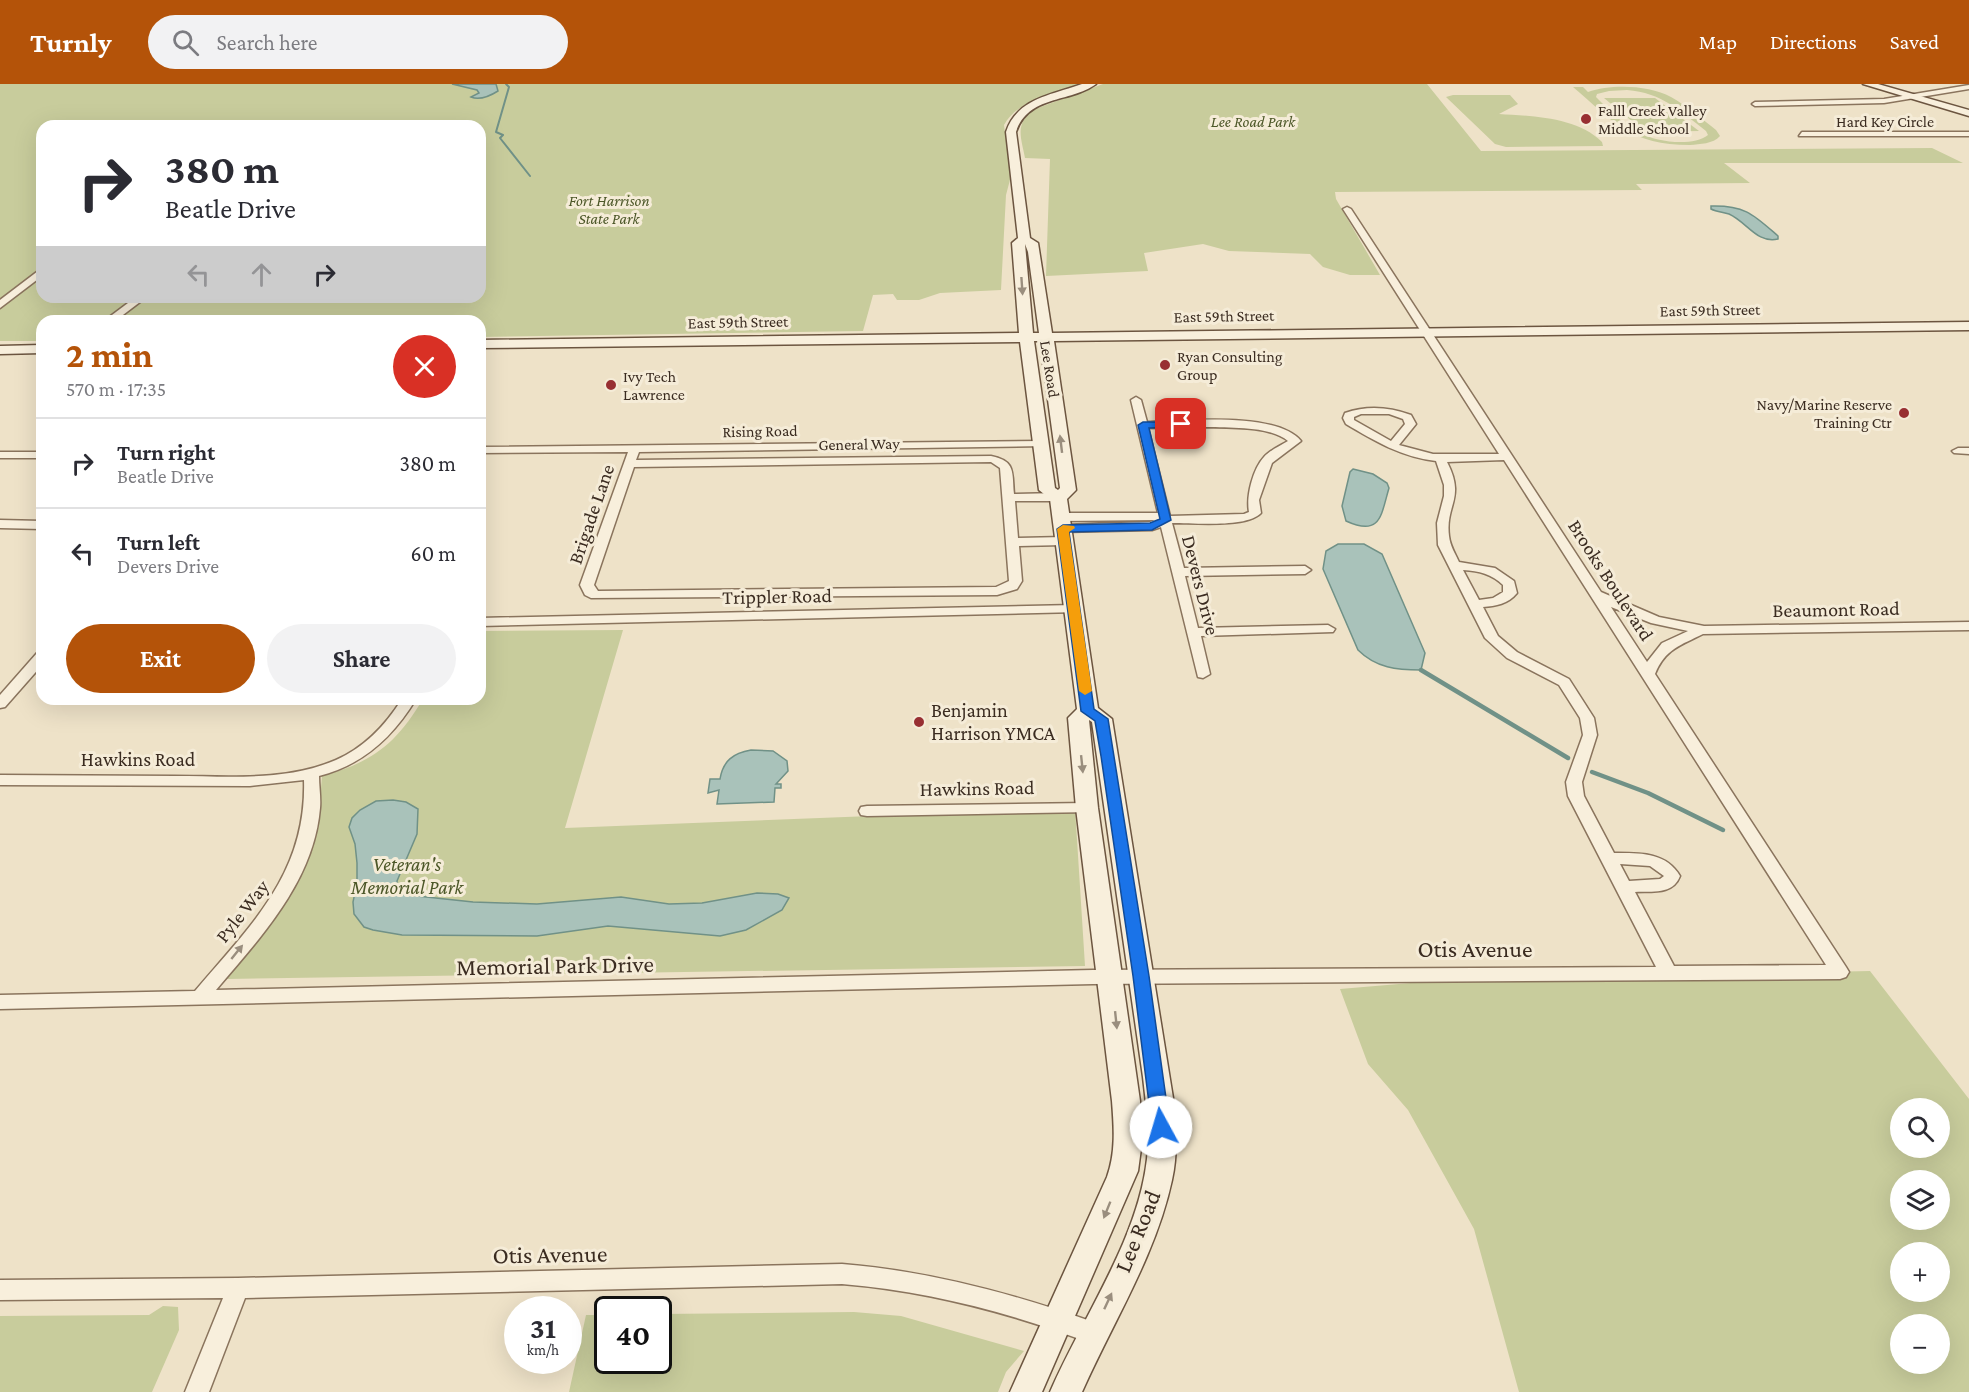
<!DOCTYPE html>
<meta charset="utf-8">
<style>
body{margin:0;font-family:"Crimson Pro",serif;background:#f2f2f3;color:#2b2b33;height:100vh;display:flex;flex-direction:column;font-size:22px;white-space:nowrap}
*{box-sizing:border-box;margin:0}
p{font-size:20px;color:#7c7c81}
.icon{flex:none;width:33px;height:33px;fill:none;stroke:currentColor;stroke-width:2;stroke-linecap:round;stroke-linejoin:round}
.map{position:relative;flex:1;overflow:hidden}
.details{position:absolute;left:36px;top:231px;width:450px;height:390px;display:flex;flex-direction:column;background:#fff;border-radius:18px;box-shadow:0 6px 24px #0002}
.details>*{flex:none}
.top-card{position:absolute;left:36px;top:36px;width:450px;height:183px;border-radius:18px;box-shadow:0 6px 24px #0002;background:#fff;color:#2b2b33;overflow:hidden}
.fabs{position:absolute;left:1890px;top:1014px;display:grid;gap:12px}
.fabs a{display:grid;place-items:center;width:60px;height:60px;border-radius:50%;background:#fff;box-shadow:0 6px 24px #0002;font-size:30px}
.speed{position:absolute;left:504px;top:1212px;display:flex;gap:12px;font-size:30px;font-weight:700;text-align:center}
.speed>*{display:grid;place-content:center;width:78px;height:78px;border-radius:50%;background:#fff;box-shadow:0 6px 24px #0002;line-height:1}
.speed small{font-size:15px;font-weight:400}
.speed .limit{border:3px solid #111;border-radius:9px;background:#fff;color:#111}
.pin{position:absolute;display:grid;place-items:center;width:51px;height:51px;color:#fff;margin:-26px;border-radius:12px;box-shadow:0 3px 9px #0006}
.me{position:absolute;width:66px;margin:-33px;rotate:354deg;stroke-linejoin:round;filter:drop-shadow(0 0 4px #0008)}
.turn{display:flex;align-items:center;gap:21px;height:126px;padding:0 30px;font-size:27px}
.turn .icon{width:78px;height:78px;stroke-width:2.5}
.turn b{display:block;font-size:42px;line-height:51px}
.lanes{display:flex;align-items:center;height:57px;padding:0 30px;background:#0003;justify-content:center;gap:30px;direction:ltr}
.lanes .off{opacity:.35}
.round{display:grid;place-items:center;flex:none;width:63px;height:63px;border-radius:32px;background:#f2f2f3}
.overview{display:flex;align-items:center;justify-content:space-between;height:102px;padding:0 30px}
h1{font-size:36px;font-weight:700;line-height:45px;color:#b45309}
.cta{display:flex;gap:12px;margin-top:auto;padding:12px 30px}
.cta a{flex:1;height:69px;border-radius:36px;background:#b45309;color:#fff;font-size:24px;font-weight:700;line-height:69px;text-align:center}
.cta a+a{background:#f2f2f3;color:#2b2b33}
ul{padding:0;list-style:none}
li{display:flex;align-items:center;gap:18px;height:90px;padding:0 30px;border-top:2px solid #e1e1e2}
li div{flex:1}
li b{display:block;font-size:22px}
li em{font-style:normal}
header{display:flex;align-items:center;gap:36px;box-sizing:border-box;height:84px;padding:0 30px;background:#b45309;color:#fff}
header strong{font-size:28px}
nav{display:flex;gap:33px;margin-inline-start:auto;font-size:21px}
.search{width:420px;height:54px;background:#f2f2f3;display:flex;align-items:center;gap:15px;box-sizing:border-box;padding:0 21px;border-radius:33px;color:#7c7c81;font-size:22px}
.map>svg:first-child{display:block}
.green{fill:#c8cc9c;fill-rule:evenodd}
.water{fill:#a9c2ba;stroke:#709187;stroke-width:1.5}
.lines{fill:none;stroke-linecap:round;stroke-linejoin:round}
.stream-far1{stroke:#709187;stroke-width:2}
.stream{stroke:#709187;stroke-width:4.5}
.street-casing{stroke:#8a745d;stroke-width:3}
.secondary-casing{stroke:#6c5540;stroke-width:3}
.street{fill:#f8efdc;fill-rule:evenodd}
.secondary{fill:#f8efdc;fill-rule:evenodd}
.oneway{fill:#9a8e7e}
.route{fill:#1a73e8;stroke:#114b97;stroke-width:1.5}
.slow{fill:#f59e0b}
.poi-dot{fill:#982f32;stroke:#f5ecd8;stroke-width:2}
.labels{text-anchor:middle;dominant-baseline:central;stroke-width:6;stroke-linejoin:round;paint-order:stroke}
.far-poi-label{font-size:16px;fill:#3b2c21;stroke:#f5ecd8;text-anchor:start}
.far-park-label{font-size:16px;font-style:italic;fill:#4c5728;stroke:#f5ecd8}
.far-street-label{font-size:16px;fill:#3b2c21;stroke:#f5ecd8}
.street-label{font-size:20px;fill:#3b2c21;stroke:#f5ecd8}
.poi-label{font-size:20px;fill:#3b2c21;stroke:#f5ecd8;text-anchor:start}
.park-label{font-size:20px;font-style:italic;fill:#4c5728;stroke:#f5ecd8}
.near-street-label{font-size:24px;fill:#3b2c21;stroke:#f5ecd8}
</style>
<header>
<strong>Turnly</strong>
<div class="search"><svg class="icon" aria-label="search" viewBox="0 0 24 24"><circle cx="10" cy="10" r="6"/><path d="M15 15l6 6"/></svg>Search here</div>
<nav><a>Map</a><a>Directions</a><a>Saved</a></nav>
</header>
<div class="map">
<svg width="1969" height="1308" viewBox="0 0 1969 1308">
<rect width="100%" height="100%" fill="#eee2c8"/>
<g class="green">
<path d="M 0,0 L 1085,0 C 1058,10 1020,13 1004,41 L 1011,92 L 1006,111 L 1001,206 L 940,209 L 919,216 L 897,216 L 893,210 L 873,211 L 863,247 L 480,253 L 480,237 L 42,237 L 42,257 L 0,257 ZM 42,42 L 480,42 L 480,213 L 42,213 Z"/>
<path d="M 1103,0 L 1427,0 L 1481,67 L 1932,64 L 1963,79 L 1724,79 L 1750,99 L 1636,100 L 1642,106 L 1335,108 L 1336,115 L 1380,191 L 1350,191 L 1323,183 L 1310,170 L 1229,167 L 1203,160 L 1144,169 L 1148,187 L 1046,192 L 1050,75 L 1025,74 C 1021,53 1014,39 1035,25 Z"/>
<path d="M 1573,3 L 1583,3 L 1588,8 C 1611,0 1649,1 1671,13 C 1687,22 1702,35 1716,46 L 1720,52 C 1713,60 1700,60 1690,61 C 1631,61 1615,39 1573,3 ZM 1627,6 C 1662,9 1679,26 1706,47 L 1708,51 C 1693,63 1656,58 1640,49 C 1625,42 1608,25 1596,13 L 1597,10 L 1609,7 Z"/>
<path d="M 1453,11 L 1510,11 L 1518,20 L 1499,30 C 1532,32 1577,33 1602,58 L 1603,62 L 1506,63 L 1495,60 L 1446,13 Z"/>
<path d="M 1604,14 L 1655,14 L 1699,47 L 1645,48 Z"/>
<path d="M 623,546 L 565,744 L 1075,724 L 1085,882 L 227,895 L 269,837 L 308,777 L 320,715 L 322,692 C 373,678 396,660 423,615 L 480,615 L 480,547 Z"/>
<path d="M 1870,887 L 1969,1015 L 1969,1308 L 1519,1308 L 1474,1145 L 1408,1026 L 1368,980 L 1340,905 L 1446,896 ZM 1900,1024 L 1940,1024 L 1940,1064 L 1900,1064 ZM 1900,1096 L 1940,1096 L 1940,1136 L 1900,1136 ZM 1900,1168 L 1940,1168 L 1940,1208 L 1900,1208 ZM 1900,1240 L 1940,1240 L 1940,1280 L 1900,1280 Z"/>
<path d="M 163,1222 L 178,1223 L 179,1246 L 152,1308 L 0,1308 L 0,1232 L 149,1231 Z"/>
<path d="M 854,1228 L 901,1232 L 1024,1267 L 1006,1288 L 998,1308 L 569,1308 L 586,1231 L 607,1231 L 608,1276 L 658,1276 L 659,1230 Z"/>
</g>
<g class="water">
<path d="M 452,0 L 496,0 L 498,7 C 490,12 480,17 471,13 L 479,9 L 477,6 Z"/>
<path d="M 1711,122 C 1745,121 1754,131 1778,152 L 1778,155 C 1757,160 1747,138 1729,130 C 1723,128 1717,128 1711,125 Z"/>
<path d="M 1353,385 L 1373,390 L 1387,399 L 1389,404 C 1381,431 1381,453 1346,437 L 1342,422 L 1350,388 Z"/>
<path d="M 1338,460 L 1364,460 L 1382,470 L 1425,569 L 1421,586 C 1397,586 1376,584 1358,566 L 1323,485 L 1326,467 Z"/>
<path d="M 751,666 L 773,667 L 787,677 L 788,687 L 776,700 L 781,700 L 781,704 L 775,704 L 774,718 L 717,720 L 719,706 L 708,709 L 710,695 L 720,695 C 723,677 733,669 751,666 Z"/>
<path d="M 393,716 L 406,718 L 418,725 L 417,750 L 397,797 L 399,810 L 473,818 L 537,820 L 621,813 L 669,820 L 702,819 L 757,809 L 778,810 L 789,814 L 782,826 L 746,846 L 720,852 L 608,842 L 537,852 L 402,851 L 373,846 L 364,843 L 354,830 L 353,818 L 357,799 L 357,779 L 355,760 L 349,743 L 352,734 L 360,726 L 376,717 Z"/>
</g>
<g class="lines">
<path class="stream-far1" d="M 506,0 L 509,3 L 496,48 L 503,51 L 500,54 L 530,92"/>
<g class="stream">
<path d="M 1421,586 L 1568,674"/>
<path d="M 1592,688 L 1648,709 L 1723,746"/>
</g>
<defs>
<g id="street">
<path d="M 1969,1 L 1969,5 L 1884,19 L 1755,22 L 1752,20 L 1755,18 L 1884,15 Z"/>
<path d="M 1802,48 L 1969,48 L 1969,52 L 1799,52 Z"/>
<path d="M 1347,123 L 1351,125 L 1601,508 L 1659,533 L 1704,542 L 1969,538 L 1969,546 L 1703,550 C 1681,561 1665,565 1655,590 L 1846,883 L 1849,888 L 1846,893 L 1840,895 L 1093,900 L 0,925 L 0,911 L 195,907 C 251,841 307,789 304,696 L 250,702 L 0,701 L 0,691 C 58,691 116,692 174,692 C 227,692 285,698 336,676 C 365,663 385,642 402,615 L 416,615 C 393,653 363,681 319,692 C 319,703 321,714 320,724 C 314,797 261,853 216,906 L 1093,886 L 1656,883 L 1568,712 L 1566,698 L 1583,651 L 1580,634 L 1559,601 L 1507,574 L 1485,554 L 1438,461 L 1437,439 L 1444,412 L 1444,401 L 1436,377 C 1401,373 1375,357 1346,340 L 1343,334 L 1345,329 C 1368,321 1389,323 1411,331 L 1416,340 L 1399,361 L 1433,370 L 1499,370 L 1343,125 ZM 1361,330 L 1389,330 L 1403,335 L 1405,340 L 1391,357 L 1354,336 L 1354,333 ZM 1504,376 L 1826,881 L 1674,882 L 1635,808 C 1652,807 1673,811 1680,792 C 1666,768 1640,769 1614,769 L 1584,712 L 1582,698 L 1597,651 L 1594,634 L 1569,595 L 1517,568 L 1498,552 L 1483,523 C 1496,522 1508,520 1517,509 L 1514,497 L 1495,484 L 1459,478 C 1455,469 1450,462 1449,452 C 1445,420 1466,415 1447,378 ZM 1463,486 C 1479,487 1492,490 1503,501 L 1503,508 L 1493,514 L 1479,516 ZM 1611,523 L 1651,539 L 1688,547 L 1662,559 L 1647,578 ZM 1620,780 L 1650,782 L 1664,792 L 1660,795 L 1629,797 Z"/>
<path d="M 42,184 L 42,192 L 0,224 L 0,216 Z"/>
<path d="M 136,213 L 144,215 L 115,237 L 104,237 Z"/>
<path d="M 1136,313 L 1141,316 L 1147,338 C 1184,337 1276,327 1301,357 L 1272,379 L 1259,416 L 1261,429 C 1247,444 1194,439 1172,439 L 1184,484 L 1305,482 L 1311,486 L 1305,490 L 1185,492 L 1198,544 L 1328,541 L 1335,545 L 1333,548 L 1201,552 L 1210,590 L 1203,594 L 1198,593 L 1161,443 L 1152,446 L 1059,448 L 1057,445 L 1063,441 L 1150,438 L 1155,436 L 1061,437 L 1055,433 L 1061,429 L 1158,429 L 1131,316 ZM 1199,343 C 1223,344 1270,341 1288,357 C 1280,362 1270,366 1264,373 C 1253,385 1246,412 1249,428 L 1244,430 L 1170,432 L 1148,344 Z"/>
<path d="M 1041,357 L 1045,358 L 1045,362 L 639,368 L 636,376 L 991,372 C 1016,377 1012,388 1014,410 L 1058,409 L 1064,413 L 1058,417 L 1015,417 L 1018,454 L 1064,453 L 1070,457 L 1064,461 L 1019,462 L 1022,497 L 1017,505 L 997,511 L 591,514 L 585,511 L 580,501 L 628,368 L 480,369 L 480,363 ZM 991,378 L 1000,384 L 1009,497 L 996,503 L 598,507 L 594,501 L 634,383 Z"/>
<path d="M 1958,364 L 1969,364 L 1969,370 L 1954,369 L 1952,367 Z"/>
<rect x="0" y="368" width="42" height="6"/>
<path d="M 0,436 L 42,437 L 42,445 L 0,444 Z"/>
<path d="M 1074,521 L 1079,522 L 1081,525 L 1079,528 L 480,542 L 480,534 Z"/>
<path d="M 42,568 L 42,581 L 5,623 L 0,624 L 0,611 L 37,569 Z"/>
<path d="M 1087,719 L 1095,724 L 1093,728 L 867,732 L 861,731 L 859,727 L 861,723 L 867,722 Z"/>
<path d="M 842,1180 C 929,1187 1011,1209 1093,1238 L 1101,1242 L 1104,1249 L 1101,1256 L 1093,1260 C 1011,1229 929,1207 842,1200 L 245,1214 L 209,1308 L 185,1308 L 223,1214 L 0,1216 L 0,1196 L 238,1194 Z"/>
</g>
<g id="secondary">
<path d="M 1082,0 L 1096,0 C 1070,19 1028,11 1016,48 L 1030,154 L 1038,159 L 1052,249 L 1969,238 L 1969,246 L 1054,257 L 1076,406 L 1067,415 L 1098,624 L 1112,635 L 1173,1014 C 1176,1041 1178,1069 1172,1096 C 1156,1171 1113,1238 1082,1308 L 1050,1308 C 1082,1234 1138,1156 1147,1075 C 1150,1048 1146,1020 1143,993 L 1092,638 L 1089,636 L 1098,724 L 1140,1017 L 1142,1057 L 1138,1087 L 1042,1308 L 1010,1308 L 1107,1093 C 1116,1068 1114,1043 1112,1017 L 1076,724 L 1068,634 L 1077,625 L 1050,415 L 1039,406 L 1020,258 L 480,264 L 480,256 L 1019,249 L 1012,159 L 1018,154 L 1006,48 C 1017,14 1052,11 1082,0 ZM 1025,160 L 1028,168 L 1039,249 L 1033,249 ZM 1034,257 L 1040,257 L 1060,404 L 1058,406 L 1055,404 Z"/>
<path d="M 1863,0 L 1878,0 L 1969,26 L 1969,32 Z"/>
<path d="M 42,261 L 42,269 L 0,270 L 0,262 Z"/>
</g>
</defs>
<use href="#street" class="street-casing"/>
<use href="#secondary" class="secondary-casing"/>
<use href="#street" class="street"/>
<use href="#secondary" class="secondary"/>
</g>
<defs><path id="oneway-solid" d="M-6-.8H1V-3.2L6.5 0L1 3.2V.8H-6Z" transform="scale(1.5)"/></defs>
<g class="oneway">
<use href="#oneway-solid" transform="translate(1022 202) rotate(86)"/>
<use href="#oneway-solid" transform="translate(1061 360) rotate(-97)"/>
<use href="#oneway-solid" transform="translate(1082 680) rotate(84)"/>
<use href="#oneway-solid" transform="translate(237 868) rotate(-51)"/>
<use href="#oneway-solid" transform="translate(1116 936) rotate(84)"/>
<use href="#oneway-solid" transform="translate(1107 1126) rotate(112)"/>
<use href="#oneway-solid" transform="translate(1108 1217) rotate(-65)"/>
</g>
<path class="route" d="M 1143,338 L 1181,338 L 1186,340 L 1181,343 L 1149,344 L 1171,436 L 1152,446 L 1069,448 L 1094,625 L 1108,635 L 1149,892 L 1170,1043 L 1168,1049 L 1161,1051 L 1155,1049 L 1152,1043 L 1133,892 L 1101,672 L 1095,637 L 1081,627 L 1057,445 L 1063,441 L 1150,439 L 1160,435 L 1138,341 Z"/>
<path class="slow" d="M 1063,441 L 1074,442 L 1075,444 L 1069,448 L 1092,607 L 1085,611 L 1079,607 L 1057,445 Z"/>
<g class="poi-dot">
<circle cx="1586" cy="35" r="6"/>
<circle cx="1165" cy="281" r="6"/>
<circle cx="611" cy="301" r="6"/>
<circle cx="1904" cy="329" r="6"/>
<circle cx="919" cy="638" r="6"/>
</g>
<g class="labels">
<g class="far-poi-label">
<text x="1598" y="26">Falll Creek Valley<tspan x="1598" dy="18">Middle School</tspan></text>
<text x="1177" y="272">Ryan Consulting<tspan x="1177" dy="18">Group</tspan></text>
<text x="623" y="292">Ivy Tech<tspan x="623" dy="18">Lawrence</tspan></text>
<text x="1892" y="320" text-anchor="end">Navy/Marine Reserve<tspan x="1892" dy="18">Training Ctr</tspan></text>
</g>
<g class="far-park-label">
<text x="1253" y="37">Lee Road Park</text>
<text x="609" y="116">Fort Harrison<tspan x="609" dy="18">State Park</tspan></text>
</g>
<g class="far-street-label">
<text x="1885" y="37">Hard Key Circle</text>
<text transform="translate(1710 226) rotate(-1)">East 59th Street</text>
<text transform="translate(1224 232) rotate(-1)">East 59th Street</text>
<text transform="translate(738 238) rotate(-1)">East 59th Street</text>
<text transform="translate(1050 285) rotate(81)">Lee Road</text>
<text transform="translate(760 347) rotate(-1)">Rising Road</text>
<text transform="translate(859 360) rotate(-1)">General Way</text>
</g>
<g class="street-label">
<text transform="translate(591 430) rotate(-71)">Brigade Lane</text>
<text transform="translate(1611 496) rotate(57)">Brooks Boulevard</text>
<text transform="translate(1201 501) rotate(76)">Devers Drive</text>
<text transform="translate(777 512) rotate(-1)">Trippler Road</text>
<text transform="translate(1836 525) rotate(-1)">Beaumont Road</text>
<text x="138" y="675">Hawkins Road</text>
<text transform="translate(977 704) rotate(-1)">Hawkins Road</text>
<text transform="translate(242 827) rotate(-52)">Pyle Way</text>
</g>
<g class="poi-label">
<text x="931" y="626">Benjamin<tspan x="931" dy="23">Harrison YMCA</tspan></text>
</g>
<g class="park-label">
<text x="407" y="780">Veteran's<tspan x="407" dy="23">Memorial Park</tspan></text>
</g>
<g class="near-street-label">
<text x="1475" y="864">Otis Avenue</text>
<text transform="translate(555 881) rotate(-1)">Memorial Park Drive</text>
<text transform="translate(1137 1147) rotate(-68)">Lee Road</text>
<text transform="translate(550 1170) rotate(-1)">Otis Avenue</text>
</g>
</g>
</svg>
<div class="fabs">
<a><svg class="icon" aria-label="search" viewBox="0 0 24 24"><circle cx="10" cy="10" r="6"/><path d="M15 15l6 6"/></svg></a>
<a><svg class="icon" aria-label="layers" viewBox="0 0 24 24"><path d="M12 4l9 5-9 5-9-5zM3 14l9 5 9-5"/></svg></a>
<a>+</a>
<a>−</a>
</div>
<div class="speed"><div>31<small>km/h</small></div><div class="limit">40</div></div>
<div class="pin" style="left:1181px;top:340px;background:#d93025"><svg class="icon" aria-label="arrive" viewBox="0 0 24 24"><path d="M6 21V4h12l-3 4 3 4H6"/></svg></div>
<svg class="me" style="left:1161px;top:1043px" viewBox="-20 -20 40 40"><circle r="19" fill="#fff"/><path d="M0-13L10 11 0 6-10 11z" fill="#1a73e8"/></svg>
<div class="top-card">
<div class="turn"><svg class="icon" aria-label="right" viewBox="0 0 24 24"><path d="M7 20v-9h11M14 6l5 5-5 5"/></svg><div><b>380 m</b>Beatle Drive</div></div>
<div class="lanes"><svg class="icon off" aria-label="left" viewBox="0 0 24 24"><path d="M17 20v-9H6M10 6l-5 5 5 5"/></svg><svg class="icon off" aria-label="ahead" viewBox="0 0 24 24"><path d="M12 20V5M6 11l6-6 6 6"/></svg><svg class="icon" aria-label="right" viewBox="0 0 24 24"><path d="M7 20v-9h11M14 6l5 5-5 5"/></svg></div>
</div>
<section class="details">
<div class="overview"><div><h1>2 min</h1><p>570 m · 17:35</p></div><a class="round" style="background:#d93025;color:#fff"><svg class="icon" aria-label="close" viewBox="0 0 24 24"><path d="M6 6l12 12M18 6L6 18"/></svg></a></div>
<ul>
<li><svg class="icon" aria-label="right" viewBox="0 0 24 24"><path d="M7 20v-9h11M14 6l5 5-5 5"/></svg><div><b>Turn right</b><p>Beatle Drive</p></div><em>380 m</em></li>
<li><svg class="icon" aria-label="left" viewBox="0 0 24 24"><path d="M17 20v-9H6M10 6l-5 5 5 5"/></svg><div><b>Turn left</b><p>Devers Drive</p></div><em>60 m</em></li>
</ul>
<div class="cta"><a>Exit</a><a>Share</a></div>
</section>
</div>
